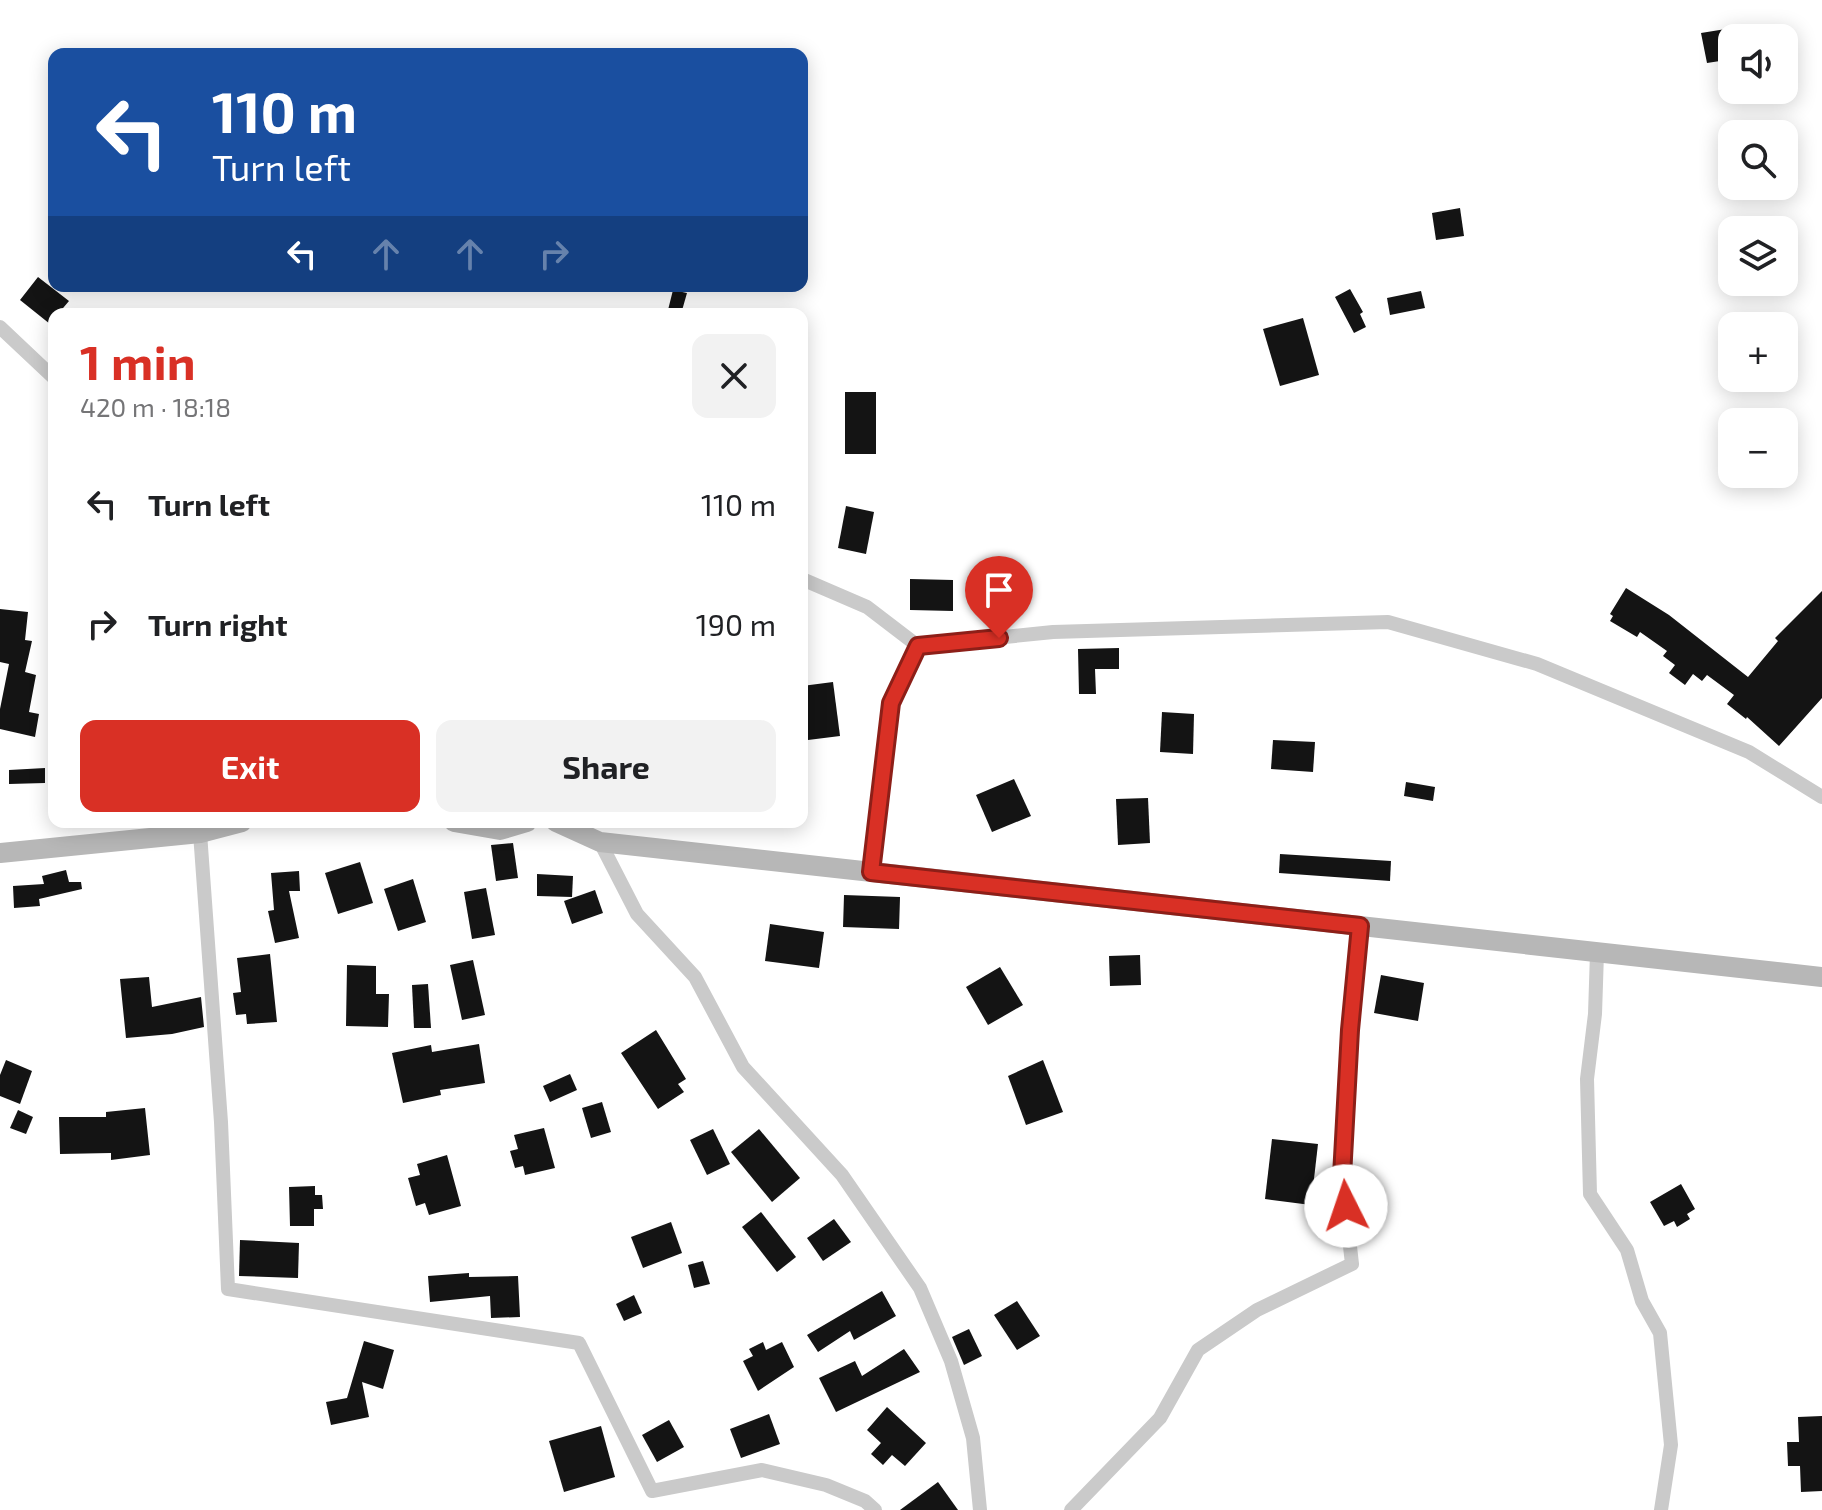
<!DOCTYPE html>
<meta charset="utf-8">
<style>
body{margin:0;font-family:"Exo 2",sans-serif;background:#f2f2f2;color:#202124;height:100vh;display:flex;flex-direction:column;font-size:30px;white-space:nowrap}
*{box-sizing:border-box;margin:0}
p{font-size:26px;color:#757577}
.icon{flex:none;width:44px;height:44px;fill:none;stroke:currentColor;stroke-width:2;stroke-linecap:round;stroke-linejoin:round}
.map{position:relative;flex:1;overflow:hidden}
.details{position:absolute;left:48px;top:308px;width:760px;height:520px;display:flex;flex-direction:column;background:#fff;border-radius:16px;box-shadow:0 4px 20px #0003}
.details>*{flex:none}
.top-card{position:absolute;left:48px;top:48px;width:760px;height:244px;border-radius:16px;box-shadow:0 4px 20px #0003;background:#1a4fa0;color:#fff;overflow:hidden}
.fabs{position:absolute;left:1718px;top:24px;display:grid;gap:16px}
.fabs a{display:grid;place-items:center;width:80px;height:80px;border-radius:16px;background:#fff;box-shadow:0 4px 20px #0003;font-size:40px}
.pin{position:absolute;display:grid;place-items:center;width:68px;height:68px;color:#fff;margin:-82px -34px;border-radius:50% 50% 50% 0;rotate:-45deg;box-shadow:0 0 8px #0007}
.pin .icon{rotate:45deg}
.me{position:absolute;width:88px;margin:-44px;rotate:356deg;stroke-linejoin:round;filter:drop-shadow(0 0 6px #0008)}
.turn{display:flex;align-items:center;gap:28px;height:168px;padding:0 32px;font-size:36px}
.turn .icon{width:104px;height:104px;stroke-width:2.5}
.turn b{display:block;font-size:56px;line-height:68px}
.lanes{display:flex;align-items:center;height:76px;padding:0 32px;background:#0003;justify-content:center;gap:40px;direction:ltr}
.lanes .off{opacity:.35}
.round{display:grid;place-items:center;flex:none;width:84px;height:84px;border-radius:16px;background:#f2f2f2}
.overview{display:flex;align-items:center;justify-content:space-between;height:136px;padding:0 32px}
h1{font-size:48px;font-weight:700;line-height:60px;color:#d93025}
.cta{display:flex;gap:16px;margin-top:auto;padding:16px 32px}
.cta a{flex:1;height:92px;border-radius:16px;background:#d93025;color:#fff;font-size:32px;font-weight:700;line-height:92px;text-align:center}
.cta a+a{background:#f2f2f2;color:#202124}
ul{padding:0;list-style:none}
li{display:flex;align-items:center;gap:24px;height:120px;padding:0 32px}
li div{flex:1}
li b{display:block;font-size:30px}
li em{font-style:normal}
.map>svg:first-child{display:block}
.building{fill:#141414}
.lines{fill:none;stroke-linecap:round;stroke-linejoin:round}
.street{stroke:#cacaca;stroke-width:14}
.secondary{stroke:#b7b7b7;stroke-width:20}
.route-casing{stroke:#8d1f18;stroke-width:20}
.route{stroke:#d93025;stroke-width:14}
</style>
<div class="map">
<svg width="1822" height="1510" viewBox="0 0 1822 1510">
<rect width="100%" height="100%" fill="#fff"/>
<g class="building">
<path d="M 1732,28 L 1732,87 L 1725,87 L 1720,61 L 1707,63 L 1701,33 Z"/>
<path d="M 1460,208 L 1464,236 L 1436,240 L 1432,213 Z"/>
<path d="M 38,277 L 69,301 L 58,314 L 54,314 L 50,324 L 20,300 Z"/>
<path d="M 1350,289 L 1363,312 L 1360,314 L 1366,327 L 1354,333 L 1335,297 Z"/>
<path d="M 673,290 L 687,293 L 681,314 L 667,314 Z"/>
<path d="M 1421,291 L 1425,308 L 1390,315 L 1387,298 Z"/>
<path d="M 1303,318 L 1319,375 L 1280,386 L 1263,329 Z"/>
<rect x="845" y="392" width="31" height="62"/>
<path d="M 846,506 L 874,512 L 866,554 L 838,548 Z"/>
<path d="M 910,579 L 953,580 L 953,611 L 910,610 Z"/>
<path d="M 1626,588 L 1669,615 L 1748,677 L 1778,641 L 1775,638 L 1822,591 L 1822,698 L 1779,746 L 1747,717 L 1746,719 L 1727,704 L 1734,695 L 1707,675 L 1702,681 L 1693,674 L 1685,685 L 1669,673 L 1675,665 L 1663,656 L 1667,651 L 1640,632 L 1637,637 L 1610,621 L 1613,616 L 1610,614 Z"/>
<path d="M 0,609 L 28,612 L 25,640 L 32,641 L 25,672 L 36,675 L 29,712 L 39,714 L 35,737 L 0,729 L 0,709 L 9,664 L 0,662 Z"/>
<path d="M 1119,648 L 1119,669 L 1095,669 L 1096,694 L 1079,694 L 1078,649 Z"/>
<path d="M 833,682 L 840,736 L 808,740 L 802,686 Z"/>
<path d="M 1162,712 L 1194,714 L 1193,754 L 1160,752 Z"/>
<path d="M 1273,740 L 1315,742 L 1313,772 L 1271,769 Z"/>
<path d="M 45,768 L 45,783 L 9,784 L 9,770 Z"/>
<path d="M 1014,779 L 1031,816 L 992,832 L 976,795 Z"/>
<path d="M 1406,782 L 1435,787 L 1433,801 L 1404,796 Z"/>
<path d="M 1148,798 L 1150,843 L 1118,845 L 1116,799 Z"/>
<path d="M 513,843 L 518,878 L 496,881 L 491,845 Z"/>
<path d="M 1280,854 L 1391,861 L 1390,881 L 1279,873 Z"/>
<path d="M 360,862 L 373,903 L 338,914 L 325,873 Z"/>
<path d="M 66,870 L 69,882 L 81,882 L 82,889 L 39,899 L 40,906 L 14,908 L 13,886 L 44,884 L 42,876 Z"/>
<path d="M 299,871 L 300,891 L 289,891 L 299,938 L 275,943 L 268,911 L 274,910 L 271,873 Z"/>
<path d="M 537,874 L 573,876 L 572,897 L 537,896 Z"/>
<path d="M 413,879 L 426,922 L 398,931 L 384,889 Z"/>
<path d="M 486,888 L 495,935 L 472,939 L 464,892 Z"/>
<path d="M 595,890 L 603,913 L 572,924 L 564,901 Z"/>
<path d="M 844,895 L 900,897 L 899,929 L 843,927 Z"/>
<path d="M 770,924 L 824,932 L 819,968 L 765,961 Z"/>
<path d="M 270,954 L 277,1022 L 247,1024 L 246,1014 L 236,1015 L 233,993 L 241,992 L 237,958 Z"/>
<path d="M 1140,955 L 1141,985 L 1110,986 L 1109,956 Z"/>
<path d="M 473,960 L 485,1015 L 462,1020 L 450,965 Z"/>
<path d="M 347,965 L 376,966 L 376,994 L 389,994 L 388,1027 L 346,1026 Z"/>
<path d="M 1000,967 L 1023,1005 L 988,1025 L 966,987 Z"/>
<path d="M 1381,975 L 1424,983 L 1418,1021 L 1374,1013 Z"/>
<path d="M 149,977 L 152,1007 L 201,997 L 204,1027 L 172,1034 L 126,1038 L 120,979 Z"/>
<path d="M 428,984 L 431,1028 L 414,1028 L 412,985 Z"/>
<path d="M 656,1030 L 686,1079 L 678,1084 L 684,1092 L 658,1109 L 621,1053 Z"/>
<path d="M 479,1044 L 485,1083 L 440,1090 L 441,1095 L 403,1103 L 392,1053 L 431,1045 L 432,1052 Z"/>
<path d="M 6,1060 L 32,1071 L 20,1104 L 0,1096 L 0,1075 Z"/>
<path d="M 1043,1060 L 1063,1112 L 1026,1125 L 1008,1076 Z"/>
<path d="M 570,1074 L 577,1090 L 550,1102 L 543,1086 Z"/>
<path d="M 602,1102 L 611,1132 L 591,1138 L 582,1108 Z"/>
<path d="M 145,1108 L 150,1155 L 111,1160 L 111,1153 L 60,1154 L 59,1117 L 106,1117 L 106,1112 Z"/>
<path d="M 18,1110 L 33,1117 L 26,1134 L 10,1128 Z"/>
<path d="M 544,1128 L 555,1168 L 525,1175 L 523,1166 L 515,1168 L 510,1151 L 518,1149 L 514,1135 Z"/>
<path d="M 713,1129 L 730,1164 L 707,1175 L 690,1140 Z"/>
<path d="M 759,1129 L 800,1178 L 772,1202 L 731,1152 Z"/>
<path d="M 1272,1139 L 1318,1144 L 1311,1205 L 1265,1199 Z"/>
<path d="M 447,1155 L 461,1206 L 429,1215 L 425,1203 L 416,1206 L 408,1178 L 420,1175 L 417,1164 Z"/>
<path d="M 1681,1184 L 1695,1209 L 1687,1214 L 1690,1219 L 1677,1227 L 1674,1221 L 1664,1226 L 1650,1202 Z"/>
<path d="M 315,1186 L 315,1195 L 322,1195 L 323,1209 L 314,1209 L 314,1226 L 290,1226 L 289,1187 Z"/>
<path d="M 761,1212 L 796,1257 L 777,1272 L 742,1227 Z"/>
<path d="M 834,1219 L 851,1242 L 823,1261 L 807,1238 Z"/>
<path d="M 671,1222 L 682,1253 L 643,1268 L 631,1237 Z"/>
<path d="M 240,1240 L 299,1243 L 298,1278 L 239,1276 Z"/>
<path d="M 703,1261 L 710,1284 L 694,1288 L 688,1265 Z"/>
<path d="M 469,1273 L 469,1277 L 518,1276 L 520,1317 L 491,1318 L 490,1296 L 430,1302 L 428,1276 Z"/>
<path d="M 882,1291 L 896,1316 L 854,1340 L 850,1331 L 818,1352 L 807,1335 Z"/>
<path d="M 634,1295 L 642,1313 L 624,1321 L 616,1304 Z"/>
<path d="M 1017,1301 L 1040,1336 L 1017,1350 L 994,1315 Z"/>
<path d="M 969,1329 L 982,1356 L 964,1365 L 952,1337 Z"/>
<path d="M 364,1341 L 394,1350 L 383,1389 L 362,1382 L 369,1417 L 331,1425 L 326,1402 L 347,1398 Z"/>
<path d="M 763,1342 L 766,1350 L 782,1342 L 794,1367 L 758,1391 L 743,1361 L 753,1356 L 749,1349 Z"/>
<path d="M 904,1349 L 920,1372 L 836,1412 L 819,1378 L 855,1361 L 862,1376 Z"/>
<path d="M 887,1407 L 926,1443 L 905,1466 L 892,1455 L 883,1465 L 871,1454 L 881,1443 L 867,1430 Z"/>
<path d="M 769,1414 L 780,1444 L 741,1458 L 730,1429 Z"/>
<path d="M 1822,1416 L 1822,1491 L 1801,1492 L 1800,1466 L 1788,1466 L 1787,1442 L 1799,1442 L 1798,1417 Z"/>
<path d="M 669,1420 L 684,1447 L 657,1462 L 642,1435 Z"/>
<path d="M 601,1426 L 615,1477 L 564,1492 L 549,1441 Z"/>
<path d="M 938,1482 L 958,1510 L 900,1510 Z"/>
</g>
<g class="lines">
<g class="street">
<path d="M 0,327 L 54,378"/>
<path d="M 802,579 L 867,607 L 918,646"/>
<path d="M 200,833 L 221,1122 L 228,1289 L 579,1343 L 652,1491 L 762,1470 L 826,1485 L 865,1501 L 875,1510"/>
<path d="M 600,842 L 637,914 L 695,977 L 743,1067 L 842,1175 L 920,1288 L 951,1361 L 973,1438 L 980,1510"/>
<path d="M 871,872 L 891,703 L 918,646 L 1053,632 L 1388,622 L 1537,664 L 1749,752 L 1822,797"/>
<path d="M 1597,953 L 1595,1014 L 1587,1079 L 1590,1194 L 1627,1250 L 1642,1301 L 1660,1333 L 1671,1445 L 1661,1510"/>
<path d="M 1071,1510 L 1160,1418 L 1198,1350 L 1257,1310 L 1352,1264 L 1342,1176 L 1350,1030 L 1360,926"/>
</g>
<g class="secondary">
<path d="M 454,822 L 500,830 L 527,822"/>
<path d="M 556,822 L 600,842 L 1822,977"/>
<path d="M 0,853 L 200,833 L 242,822"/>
</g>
</g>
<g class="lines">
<defs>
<path id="route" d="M 999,638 L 918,646 L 891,703 L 871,872 L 1360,926 L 1350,1030 L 1342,1176 L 1346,1206"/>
</defs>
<use href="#route" class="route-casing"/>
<use href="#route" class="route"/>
</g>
</svg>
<div class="fabs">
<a><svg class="icon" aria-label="sound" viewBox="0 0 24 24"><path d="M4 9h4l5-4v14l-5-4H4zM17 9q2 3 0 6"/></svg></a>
<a><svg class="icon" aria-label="search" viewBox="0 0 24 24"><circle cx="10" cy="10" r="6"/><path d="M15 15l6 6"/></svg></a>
<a><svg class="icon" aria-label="layers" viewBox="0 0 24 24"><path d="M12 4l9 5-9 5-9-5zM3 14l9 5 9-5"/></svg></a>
<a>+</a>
<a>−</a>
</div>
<div class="pin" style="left:999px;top:638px;background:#d93025"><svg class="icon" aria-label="arrive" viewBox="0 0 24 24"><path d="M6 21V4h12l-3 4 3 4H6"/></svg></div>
<svg class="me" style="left:1346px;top:1206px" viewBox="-20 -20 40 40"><circle r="19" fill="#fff"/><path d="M0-13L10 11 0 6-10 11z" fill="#d93025"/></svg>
<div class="top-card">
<div class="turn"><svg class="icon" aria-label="left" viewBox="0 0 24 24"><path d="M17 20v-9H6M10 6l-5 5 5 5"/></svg><div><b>110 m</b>Turn left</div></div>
<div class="lanes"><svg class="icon" aria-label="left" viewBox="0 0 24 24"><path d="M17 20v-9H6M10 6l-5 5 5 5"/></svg><svg class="icon off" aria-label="ahead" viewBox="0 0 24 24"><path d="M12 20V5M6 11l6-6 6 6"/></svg><svg class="icon off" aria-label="ahead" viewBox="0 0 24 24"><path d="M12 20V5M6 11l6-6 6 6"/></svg><svg class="icon off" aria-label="right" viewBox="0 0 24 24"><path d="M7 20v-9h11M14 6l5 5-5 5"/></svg></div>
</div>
<section class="details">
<div class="overview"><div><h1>1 min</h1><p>420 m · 18:18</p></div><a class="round"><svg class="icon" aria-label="close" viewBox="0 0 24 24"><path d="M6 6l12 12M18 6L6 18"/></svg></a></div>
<ul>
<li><svg class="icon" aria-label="left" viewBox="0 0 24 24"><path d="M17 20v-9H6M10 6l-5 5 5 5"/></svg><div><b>Turn left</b></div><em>110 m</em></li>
<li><svg class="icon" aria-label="right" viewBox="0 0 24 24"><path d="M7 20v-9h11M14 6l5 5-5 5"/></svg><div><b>Turn right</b></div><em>190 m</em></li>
</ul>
<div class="cta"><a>Exit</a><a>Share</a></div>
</section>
</div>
